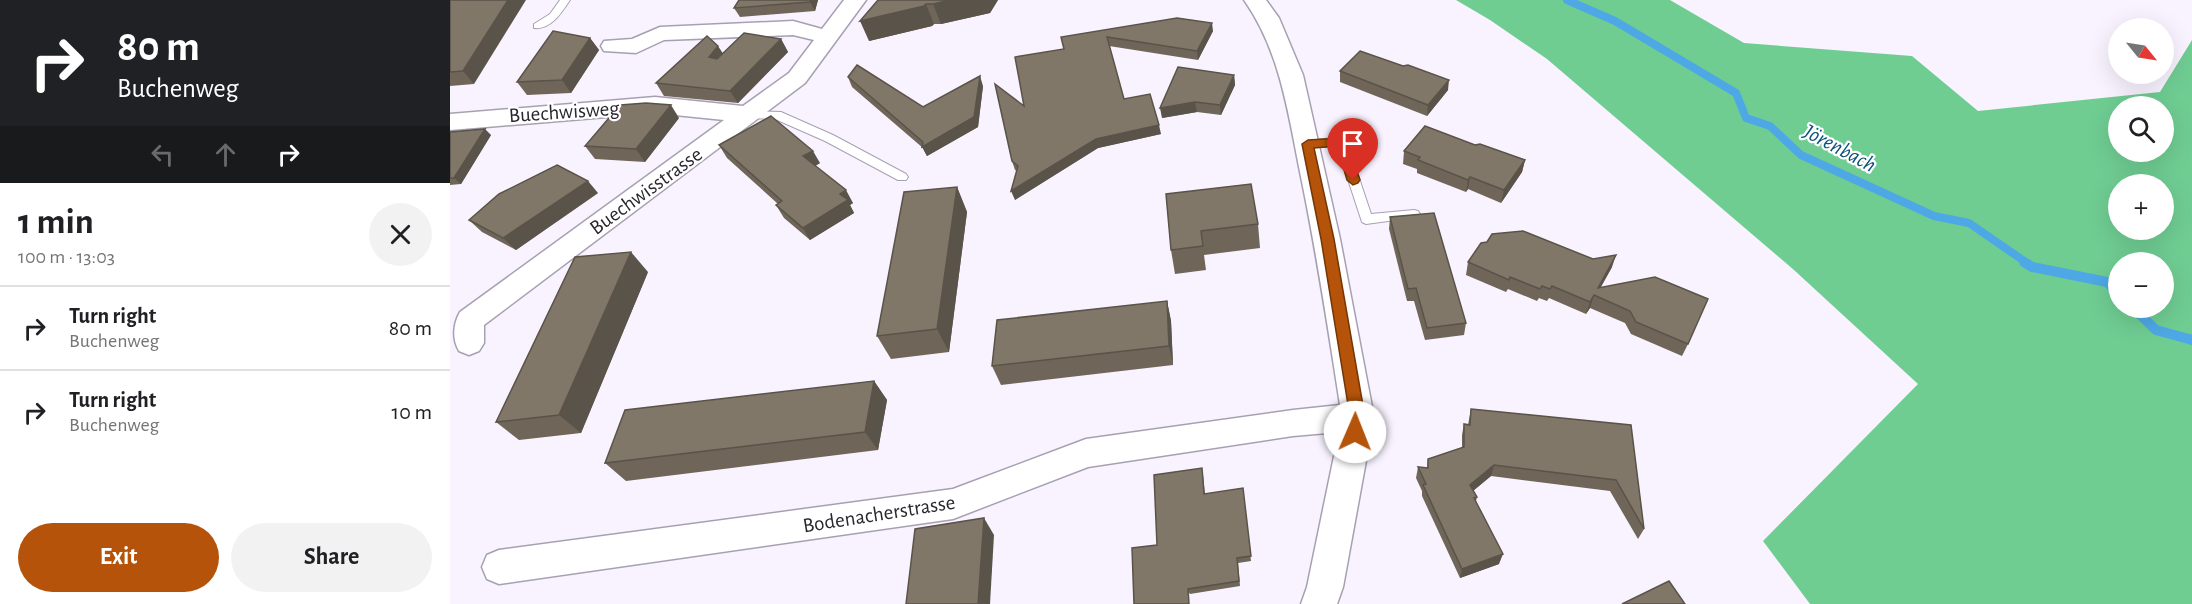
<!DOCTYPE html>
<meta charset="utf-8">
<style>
body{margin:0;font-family:"Alegreya Sans",sans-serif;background:#f2f2f2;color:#202124;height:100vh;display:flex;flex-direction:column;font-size:22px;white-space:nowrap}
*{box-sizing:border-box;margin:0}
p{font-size:20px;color:#757577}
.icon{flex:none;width:33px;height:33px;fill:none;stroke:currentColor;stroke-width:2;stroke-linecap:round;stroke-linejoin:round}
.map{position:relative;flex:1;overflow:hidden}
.drawer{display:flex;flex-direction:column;background:#fff;width:450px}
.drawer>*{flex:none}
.top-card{background:#202124;color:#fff;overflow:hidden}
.needle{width:39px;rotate:120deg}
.buttons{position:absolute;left:1658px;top:18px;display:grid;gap:12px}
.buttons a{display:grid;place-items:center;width:66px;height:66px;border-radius:50%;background:#fff;box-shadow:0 6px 24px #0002;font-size:30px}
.pin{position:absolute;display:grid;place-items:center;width:51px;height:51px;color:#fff;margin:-62px -26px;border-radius:50% 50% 50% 0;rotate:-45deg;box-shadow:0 0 6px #0007}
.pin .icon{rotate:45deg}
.me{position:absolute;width:66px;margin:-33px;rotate:1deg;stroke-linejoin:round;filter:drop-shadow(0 0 4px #0008)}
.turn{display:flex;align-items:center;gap:21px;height:126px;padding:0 18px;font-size:27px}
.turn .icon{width:78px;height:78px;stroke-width:2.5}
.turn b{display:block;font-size:42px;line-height:51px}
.lanes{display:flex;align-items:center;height:57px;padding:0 18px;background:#0003;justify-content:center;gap:30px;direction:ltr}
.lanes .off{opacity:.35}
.round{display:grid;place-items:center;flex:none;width:63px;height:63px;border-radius:32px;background:#f2f2f2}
.summary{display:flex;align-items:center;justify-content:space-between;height:102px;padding:0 18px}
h1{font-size:36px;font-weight:600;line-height:45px}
.primary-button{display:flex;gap:12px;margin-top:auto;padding:12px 18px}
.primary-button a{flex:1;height:69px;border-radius:36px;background:#b45309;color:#fff;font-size:24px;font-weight:600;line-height:69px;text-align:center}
.primary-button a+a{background:#f2f2f2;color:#202124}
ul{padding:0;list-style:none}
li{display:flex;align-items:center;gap:18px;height:84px;padding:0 18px;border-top:2px solid #e0e0e0}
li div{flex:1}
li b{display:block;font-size:22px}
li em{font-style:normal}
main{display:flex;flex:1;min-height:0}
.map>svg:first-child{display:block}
.forest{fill:#6fcd92;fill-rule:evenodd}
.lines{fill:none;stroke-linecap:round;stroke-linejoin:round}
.stream-far1{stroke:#4ea8e5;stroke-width:8}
.stream{stroke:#4ea8e5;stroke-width:10}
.service-casing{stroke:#a7a0b2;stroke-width:2}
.minor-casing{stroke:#a7a0b2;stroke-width:3}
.service{fill:#fff;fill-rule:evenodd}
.minor{fill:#fff;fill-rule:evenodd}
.wall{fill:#6f6659}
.shaded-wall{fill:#5a5349}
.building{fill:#817768;stroke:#5a5349;stroke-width:1.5}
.route{fill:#b45309;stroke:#753606;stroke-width:1.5}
.labels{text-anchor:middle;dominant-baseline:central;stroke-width:4.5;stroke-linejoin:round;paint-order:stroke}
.street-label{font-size:21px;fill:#29272e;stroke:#fff}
.water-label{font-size:22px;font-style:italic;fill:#0d537b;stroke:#fff}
</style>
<main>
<section class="drawer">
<div class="top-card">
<div class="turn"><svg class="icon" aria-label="right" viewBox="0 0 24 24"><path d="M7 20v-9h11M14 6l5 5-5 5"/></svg><div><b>80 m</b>Buchenweg</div></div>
<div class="lanes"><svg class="icon off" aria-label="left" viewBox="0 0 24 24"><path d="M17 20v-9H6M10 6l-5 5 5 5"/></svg><svg class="icon off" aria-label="ahead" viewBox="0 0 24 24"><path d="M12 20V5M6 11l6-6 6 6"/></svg><svg class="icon" aria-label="right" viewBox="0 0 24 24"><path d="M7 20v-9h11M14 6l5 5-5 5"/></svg></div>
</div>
<div class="summary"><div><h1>1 min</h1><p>100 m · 13:03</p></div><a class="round"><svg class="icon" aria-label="close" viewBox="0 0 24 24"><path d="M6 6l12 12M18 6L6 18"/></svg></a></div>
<ul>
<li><svg class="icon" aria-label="right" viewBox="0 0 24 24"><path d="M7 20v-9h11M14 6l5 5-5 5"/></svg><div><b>Turn right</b><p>Buchenweg</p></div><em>80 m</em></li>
<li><svg class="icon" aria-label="right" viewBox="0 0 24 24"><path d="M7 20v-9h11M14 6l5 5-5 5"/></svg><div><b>Turn right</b><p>Buchenweg</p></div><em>10 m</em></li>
</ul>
<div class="primary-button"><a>Exit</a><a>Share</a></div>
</section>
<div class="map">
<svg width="1742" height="604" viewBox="0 0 1742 604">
<rect width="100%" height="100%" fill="#f8f3ff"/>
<path class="forest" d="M 1006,0 L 1220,0 L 1294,43 L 1462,56 L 1528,111 L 1710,92 L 1742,40 L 1742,604 L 1360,604 L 1313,541 L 1468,384 L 1344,270 L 1097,59 L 1040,20 ZM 1668,106 L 1713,106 L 1713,152 L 1668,152 ZM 1668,184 L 1713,184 L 1713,230 L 1668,230 ZM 1668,262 L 1713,262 L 1713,308 L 1668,308 Z"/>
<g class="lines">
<path class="stream-far1" d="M 1117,0 L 1165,21 L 1286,93 L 1296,118 L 1320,126 L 1351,155 L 1484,216 L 1519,223 L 1577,263"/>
<g class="stream">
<path d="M 1574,262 L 1582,267 L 1657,282 L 1668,293"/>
<path d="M 1683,308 L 1706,330 L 1742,340"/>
</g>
<defs>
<g id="service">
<path d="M 110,0 L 120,0 C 112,12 101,30 84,28 L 84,24 L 100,14 Z"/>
<path d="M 300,111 L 331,112 L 383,135 L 456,174 L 458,177 L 456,180 L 448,180 L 375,141 L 325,119 L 296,118 L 294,115 Z"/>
<path d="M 891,138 L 897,142 L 921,214 L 964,210 L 968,211 L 970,214 L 968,217 L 916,224 L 912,222 L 887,146 L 858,148 L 852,144 L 858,140 Z"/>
</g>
<g id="minor">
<path d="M 394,0 L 416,0 L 355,83 L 34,325 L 34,343 L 29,351 L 19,355 L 9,351 C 2,339 3,324 10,312 L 274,120 L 205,113 L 0,130 L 0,114 L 205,97 L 293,106 L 339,73 L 364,40 L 343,35 L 214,40 L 186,53 L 154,51 L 151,46 L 154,41 L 182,39 L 210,27 L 343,21 L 372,29 Z"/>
<path d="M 794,0 L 816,0 L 829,18 L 853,75 L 890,239 L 924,417 L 893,587 L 887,604 L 851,604 L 857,587 L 889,432 L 843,436 L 638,467 L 503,519 L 49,584 L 37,579 L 32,567 L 37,555 L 49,550 L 503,489 L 636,439 L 843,410 L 890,405 C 878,327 866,249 850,172 C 838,112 830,51 794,0 Z"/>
</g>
</defs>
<use href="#service" class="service-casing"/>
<use href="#minor" class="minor-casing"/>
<use href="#service" class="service"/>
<use href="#minor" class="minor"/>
</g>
<g class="wall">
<path d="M 0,0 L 24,84 L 0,86 Z"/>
<path d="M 368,0 L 365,11 L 290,17 L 284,8 Z"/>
<path d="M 428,0 L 548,0 L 540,13 L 491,24 L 484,24 L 482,26 L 419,41 Z"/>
<path d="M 727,18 L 763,31 L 748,60 L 659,46 L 674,99 L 711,134 L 648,148 L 565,200 L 567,171 L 565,170 L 562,161 L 574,106 L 614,49 Z"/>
<path d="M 140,38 L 149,50 L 121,93 L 77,95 L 67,82 Z"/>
<path d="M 331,39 L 338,52 L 288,103 L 214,96 L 206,83 L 273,53 Z"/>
<path d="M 953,66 L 998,90 L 977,116 L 890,82 L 890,71 Z"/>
<path d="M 784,75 L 785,85 L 771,115 L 747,112 L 712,118 Z"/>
<path d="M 398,77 L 473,107 L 533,86 L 528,127 L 477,156 L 473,148 L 402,87 Z"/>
<path d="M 229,118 L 195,162 L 145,159 L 135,146 Z"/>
<path d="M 0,132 L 41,135 L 11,184 L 0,185 Z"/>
<path d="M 269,145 L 370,163 L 365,166 L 403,203 L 400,205 L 404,213 L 360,240 L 334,218 L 326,205 L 328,204 L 277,158 Z"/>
<path d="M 1025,145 L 1075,160 L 1072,172 L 1051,203 L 1018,189 L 1016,192 L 967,173 L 967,169 L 953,164 L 954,151 Z"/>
<path d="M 507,187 L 517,212 L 499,352 L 441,359 L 427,336 Z"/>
<path d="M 148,193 L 66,250 L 32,232 L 19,220 Z"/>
<path d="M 716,194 L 808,224 L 810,248 L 754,255 L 756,270 L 725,274 L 721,250 Z"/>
<path d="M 940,217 L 1016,323 L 1014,335 L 975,340 L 964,301 L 957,301 L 939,229 Z"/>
<path d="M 1018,262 L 1162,267 L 1150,288 L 1238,344 L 1232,356 L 1181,334 L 1175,323 L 1140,308 L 1136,314 L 1099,298 L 1097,301 L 1089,298 L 1087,301 L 1058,289 L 1056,292 L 1016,275 Z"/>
<path d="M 198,272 L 131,433 L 69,440 L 46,422 Z"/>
<path d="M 717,301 L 721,321 L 723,365 L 551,385 L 542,366 Z"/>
<path d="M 424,381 L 437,400 L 428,450 L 176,481 L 155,463 Z"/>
<path d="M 1021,409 L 1181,425 L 1194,529 L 1188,539 L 1160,491 L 1041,476 L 1023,491 L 1027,497 L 1026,501 L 1049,564 L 1010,578 L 972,496 L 972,491 L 966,478 L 968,467 L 977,468 L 978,459 L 1012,448 L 1012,435 L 1014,424 L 1018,425 Z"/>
<path d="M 753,474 L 755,494 L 793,488 L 801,561 L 788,563 L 790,586 L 740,594 L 707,545 Z"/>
</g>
<g class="shaded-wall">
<path d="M 58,0 L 76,0 L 24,84 L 13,71 Z"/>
<path d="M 361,0 L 368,0 L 365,11 L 360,2 Z"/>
<path d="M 501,0 L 548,0 L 540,13 L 491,24 L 483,4 Z"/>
<path d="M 476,4 L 484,24 L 482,26 L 419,41 L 410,21 Z"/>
<path d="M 762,23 L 763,31 L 748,60 L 747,51 Z"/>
<path d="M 140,38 L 149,50 L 121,93 L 112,80 Z"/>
<path d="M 331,39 L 338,52 L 288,103 L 280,91 Z"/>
<path d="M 268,46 L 276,58 L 267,70 L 259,57 Z"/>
<path d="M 784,75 L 785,85 L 771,115 L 770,105 Z"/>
<path d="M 530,76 L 533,86 L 528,127 L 477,156 L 472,147 Z"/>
<path d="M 999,80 L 998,90 L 977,116 L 978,105 Z"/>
<path d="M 745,102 L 747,112 L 712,118 L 710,108 Z"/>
<path d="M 221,105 L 229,118 L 195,162 L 186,149 Z"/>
<path d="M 709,125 L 711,134 L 648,148 L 565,200 L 561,191 L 646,139 Z"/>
<path d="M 35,129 L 41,135 L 11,184 L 4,178 Z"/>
<path d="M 363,151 L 370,163 L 360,169 L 353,156 Z"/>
<path d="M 1075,160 L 1072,172 L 1051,203 L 1054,190 Z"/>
<path d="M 1020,177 L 1018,189 L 1016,192 L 1018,180 Z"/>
<path d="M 138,181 L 148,193 L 66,250 L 53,238 Z"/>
<path d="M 507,187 L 517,212 L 499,352 L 487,329 Z"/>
<path d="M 396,190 L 403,203 L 400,205 L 404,213 L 360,240 L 353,228 L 390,194 Z"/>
<path d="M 181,252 L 198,272 L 131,433 L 109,415 Z"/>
<path d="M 1166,255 L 1162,267 L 1146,296 L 1148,288 Z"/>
<path d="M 1144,295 L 1140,308 L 1136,314 L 1140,302 Z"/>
<path d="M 717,301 L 721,321 L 723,365 L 719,346 Z"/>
<path d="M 424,381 L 437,400 L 428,450 L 415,432 Z"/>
<path d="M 1044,465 L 1041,476 L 1018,495 L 1020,485 Z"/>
<path d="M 534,518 L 544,535 L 540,604 L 528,604 Z"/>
<path d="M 1053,554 L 1049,564 L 1010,578 L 1012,569 Z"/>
</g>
<g class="building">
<path d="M 0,0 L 58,0 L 13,71 L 0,72 Z"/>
<path d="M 289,0 L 361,0 L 360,2 L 284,8 Z"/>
<path d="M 428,0 L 501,0 L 483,4 L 476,4 L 474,6 L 410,21 Z"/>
<path d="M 727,18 L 762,23 L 747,51 L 657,37 L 674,99 L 700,94 L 709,125 L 646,139 L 561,191 L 568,166 L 562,161 L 545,84 L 574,106 L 565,57 L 614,49 L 611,37 Z"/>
<path d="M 103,31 L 140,38 L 112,80 L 67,82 Z"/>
<path d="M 294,33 L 331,39 L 280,91 L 206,83 L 257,36 L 268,46 L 259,57 L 267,59 Z"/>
<path d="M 910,51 L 953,66 L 958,65 L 999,80 L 978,105 L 890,71 Z"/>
<path d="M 407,65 L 473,107 L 530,76 L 524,117 L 472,147 L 473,142 L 398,77 Z"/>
<path d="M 728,67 L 784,75 L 770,105 L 745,102 L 710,108 Z"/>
<path d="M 196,103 L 221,105 L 186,149 L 135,146 L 170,105 Z"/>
<path d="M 321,116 L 363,151 L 353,156 L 396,190 L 390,194 L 398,200 L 353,228 L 326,205 L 332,201 L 269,145 Z"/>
<path d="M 975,126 L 1025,145 L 1030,144 L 1075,160 L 1054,190 L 1020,177 L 1018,180 L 968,160 L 970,157 L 954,151 Z"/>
<path d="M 35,129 L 4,178 L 0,178 L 0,132 Z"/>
<path d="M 107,165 L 138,181 L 53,238 L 19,220 L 49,194 Z"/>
<path d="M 801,184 L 808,224 L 751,231 L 753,246 L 721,250 L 716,194 Z"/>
<path d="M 507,187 L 487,329 L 427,336 L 454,192 Z"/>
<path d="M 984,213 L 1016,323 L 977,328 L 966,288 L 958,289 L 940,217 Z"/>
<path d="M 1073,231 L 1143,259 L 1166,255 L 1148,288 L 1205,277 L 1258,299 L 1238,344 L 1186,322 L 1180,311 L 1144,295 L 1140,302 L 1102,286 L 1100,289 L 1092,286 L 1090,289 L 1060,277 L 1059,280 L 1018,262 L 1031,243 L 1037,242 L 1042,234 Z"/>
<path d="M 181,252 L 109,415 L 46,422 L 125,257 Z"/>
<path d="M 717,301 L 719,346 L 542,366 L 547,320 Z"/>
<path d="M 424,381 L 415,432 L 155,463 L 175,410 Z"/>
<path d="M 1021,409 L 1181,425 L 1194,529 L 1166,480 L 1044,465 L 1020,485 L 1027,497 L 1024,498 L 1053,554 L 1012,569 L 973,485 L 976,484 L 968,467 L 978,468 L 978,459 L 1014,447 L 1014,424 L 1020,425 Z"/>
<path d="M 752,468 L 754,494 L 793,488 L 801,556 L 787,558 L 789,581 L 738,589 L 739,604 L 684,604 L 682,548 L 707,545 L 704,475 Z"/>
<path d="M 534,518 L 528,604 L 456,604 L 465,529 Z"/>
<path d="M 1219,581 L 1235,604 L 1172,604 Z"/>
</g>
<path class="route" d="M 891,138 L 897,142 L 910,180 L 908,183 L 903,185 L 897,180 L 887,146 L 864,148 L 884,239 L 915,417 L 910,437 L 905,439 L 899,437 L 897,432 L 900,417 L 871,239 L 852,144 L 858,140 Z"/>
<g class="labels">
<g class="street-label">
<text transform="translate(114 112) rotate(-4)">Buechwisweg</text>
<text transform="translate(196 191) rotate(-36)">Buechwisstrasse</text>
<text transform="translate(429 514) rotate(-9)">Bodenacherstrasse</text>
</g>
<g class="water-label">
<text transform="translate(1390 148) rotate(28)">Jörenbach</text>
</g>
</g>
</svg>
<div class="buttons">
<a><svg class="needle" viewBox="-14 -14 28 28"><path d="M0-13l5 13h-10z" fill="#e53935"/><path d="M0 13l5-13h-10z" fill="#757577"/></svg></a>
<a><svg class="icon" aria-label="search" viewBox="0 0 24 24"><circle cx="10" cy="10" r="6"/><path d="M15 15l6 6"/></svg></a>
<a>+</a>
<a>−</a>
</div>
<div class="pin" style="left:903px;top:180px;background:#d93025"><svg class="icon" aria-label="arrive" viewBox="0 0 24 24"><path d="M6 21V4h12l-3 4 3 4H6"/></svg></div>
<svg class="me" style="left:905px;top:432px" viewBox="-20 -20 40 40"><circle r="19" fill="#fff"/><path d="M0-13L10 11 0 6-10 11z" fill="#b45309"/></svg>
</div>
</main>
